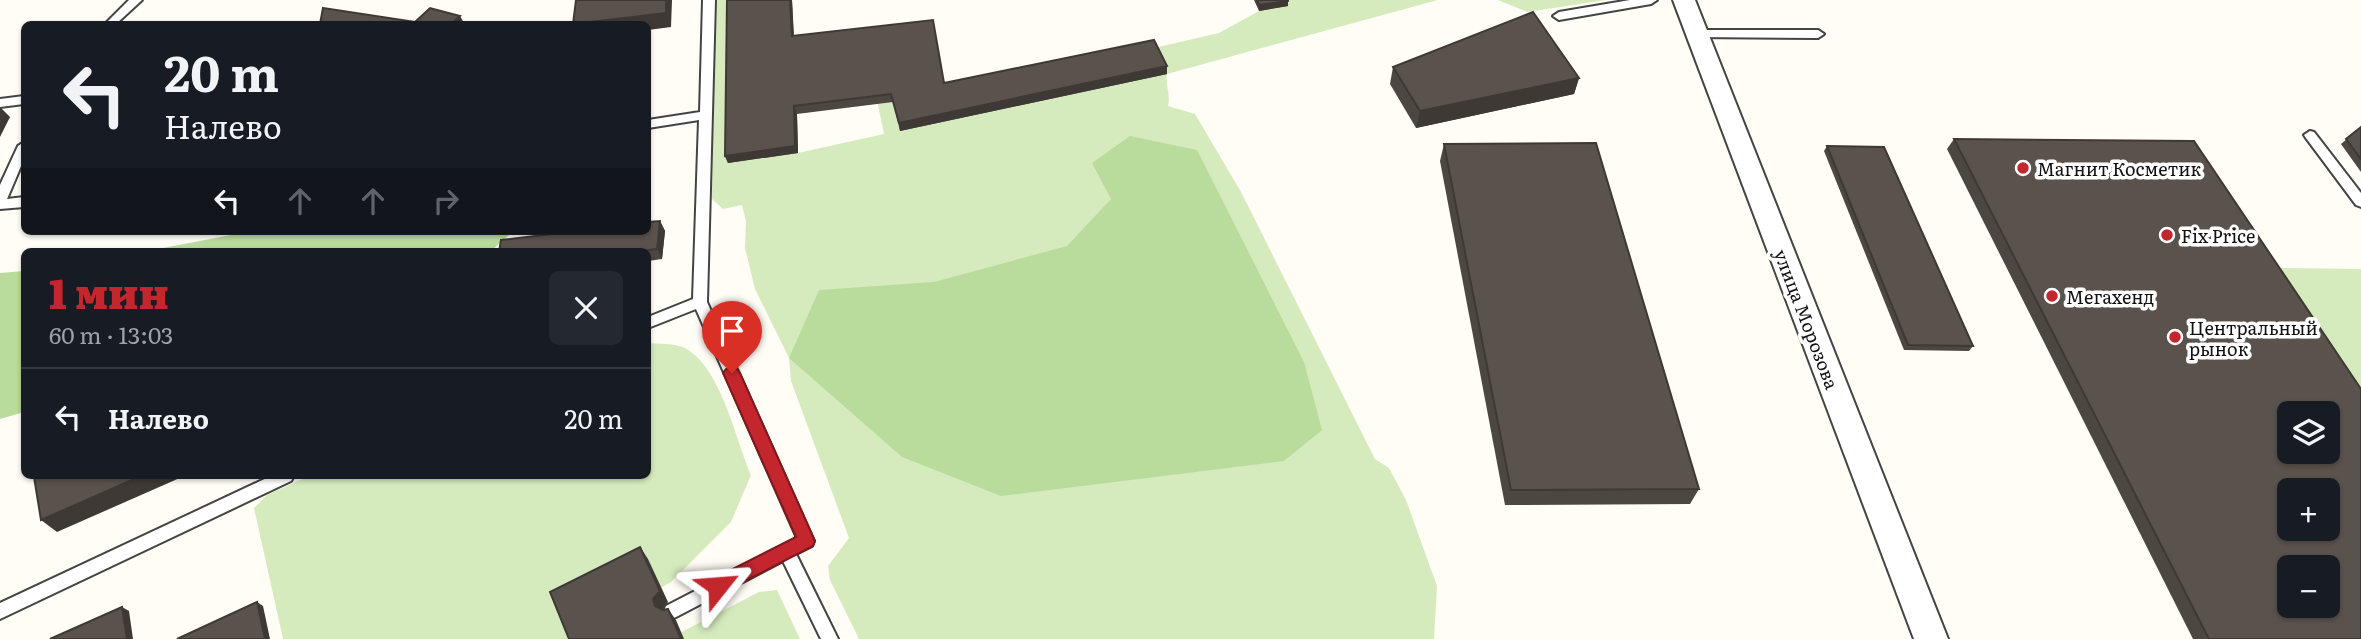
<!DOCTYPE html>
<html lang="ru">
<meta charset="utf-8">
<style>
body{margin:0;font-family:Literata,serif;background:#242831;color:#f1f3f6;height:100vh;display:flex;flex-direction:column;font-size:26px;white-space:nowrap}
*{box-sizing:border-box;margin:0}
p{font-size:23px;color:#9ea1a6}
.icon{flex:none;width:38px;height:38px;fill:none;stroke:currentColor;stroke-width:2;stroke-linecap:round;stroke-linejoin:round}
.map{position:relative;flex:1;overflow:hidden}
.drawer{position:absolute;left:21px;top:248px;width:630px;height:231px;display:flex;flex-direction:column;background:#171b24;border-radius:10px;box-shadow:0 2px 5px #0004}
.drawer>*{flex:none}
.banner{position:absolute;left:21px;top:21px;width:630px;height:214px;border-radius:10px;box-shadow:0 2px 5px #0004;background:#171b24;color:#f1f3f6;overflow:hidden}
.tools{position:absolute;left:2277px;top:401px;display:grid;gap:14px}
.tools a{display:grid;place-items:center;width:63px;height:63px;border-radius:10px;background:#171b24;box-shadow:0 2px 5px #0004;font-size:35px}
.pin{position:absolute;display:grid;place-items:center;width:60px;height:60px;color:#fff;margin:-72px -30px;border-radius:50% 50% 50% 0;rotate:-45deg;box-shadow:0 0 7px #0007}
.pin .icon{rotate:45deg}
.me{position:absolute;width:77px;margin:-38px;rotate:62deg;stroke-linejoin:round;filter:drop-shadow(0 0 5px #0008)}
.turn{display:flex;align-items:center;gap:24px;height:147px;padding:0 28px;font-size:32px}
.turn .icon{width:91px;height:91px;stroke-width:2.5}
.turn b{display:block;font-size:49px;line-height:60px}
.lanes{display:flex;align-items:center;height:66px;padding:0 28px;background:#0003;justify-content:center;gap:35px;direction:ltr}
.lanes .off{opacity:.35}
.round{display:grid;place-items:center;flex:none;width:74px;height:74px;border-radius:10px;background:#242831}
.overview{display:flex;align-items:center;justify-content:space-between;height:119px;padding:0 28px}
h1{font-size:42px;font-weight:800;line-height:52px;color:#c4262e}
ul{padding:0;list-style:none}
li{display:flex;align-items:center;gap:21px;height:98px;padding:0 28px;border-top:2px solid #363941}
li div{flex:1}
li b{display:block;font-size:26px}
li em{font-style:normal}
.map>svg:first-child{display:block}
.green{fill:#d5ebbd}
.forest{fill:#b9dc9c}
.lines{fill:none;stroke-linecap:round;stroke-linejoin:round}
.lane-casing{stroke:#444;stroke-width:4}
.street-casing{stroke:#444;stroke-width:4}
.lane{fill:#fff;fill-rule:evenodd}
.street{fill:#fff;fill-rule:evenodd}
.wall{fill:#4d4742}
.shaded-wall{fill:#3f3936}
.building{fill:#5a524d;stroke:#3f3936;stroke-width:2;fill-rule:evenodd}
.route{fill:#c4262e;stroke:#7f191e;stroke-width:2}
.poi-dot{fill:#c4262e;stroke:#fff;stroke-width:2.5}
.labels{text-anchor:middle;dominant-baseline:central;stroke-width:7;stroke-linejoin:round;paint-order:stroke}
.poi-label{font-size:18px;fill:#111;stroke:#fff;text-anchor:start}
.street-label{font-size:18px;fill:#111;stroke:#fff}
</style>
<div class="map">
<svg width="2361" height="639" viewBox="0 0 2361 639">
<rect width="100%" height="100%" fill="#fffdf5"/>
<g class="green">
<path d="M 714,0 L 730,0 L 729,163 L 798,153 L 884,134 L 878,105 L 880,34 L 901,131 L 1166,74 L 1154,48 L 1219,33 L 1259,11 L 1287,6 L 1285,0 L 1438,0 L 1167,74 C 1165,86 1171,94 1168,106 L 1195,114 L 1241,192 L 1375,459 L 1389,468 L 1406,500 L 1437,586 L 1434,639 L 859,639 L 830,580 L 828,566 L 849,538 L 791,381 L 789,358 L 755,289 L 745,248 L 746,221 L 742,205 L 723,209 L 712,199 Z"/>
<path d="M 1498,0 L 1606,0 L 1527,12 Z"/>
<path d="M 2282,268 L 2361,269 L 2361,407 L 2276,273 Z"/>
<path d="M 648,343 C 658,344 675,343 685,348 C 722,369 735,438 751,475 L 731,522 L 671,582 L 574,639 L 283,639 L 254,508 L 267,495 L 309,476 L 648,476 Z"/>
<path d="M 777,590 L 800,639 L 668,639 L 759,592 Z"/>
</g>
<g class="forest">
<path d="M 1130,136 L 1197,150 L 1304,362 L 1322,430 L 1284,461 L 1001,496 L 902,457 L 789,358 L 819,290 L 934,282 L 1067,246 L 1111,199 L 1092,163 Z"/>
<path d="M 252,231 L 507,231 L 509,235 L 490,252 L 142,252 Z"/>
<path d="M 24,271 L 24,412 L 0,419 L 0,273 Z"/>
</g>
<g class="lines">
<defs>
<g id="lane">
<path d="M 129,0 L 142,0 L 116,24 L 105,24 Z"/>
<path d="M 703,0 L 715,0 L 707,302 L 814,541 L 812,546 L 796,554 L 838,639 L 821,639 L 783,561 L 678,616 L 672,619 L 666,616 L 664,611 L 666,606 L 797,538 L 696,309 L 648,328 L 648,317 L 693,299 L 699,120 L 648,128 L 648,120 L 700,112 Z"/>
<path d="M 1630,0 L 1657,0 L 1651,4 L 1559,20 L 1553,16 L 1559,12 Z"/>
<path d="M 1697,30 L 1818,30 L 1824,34 L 1818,38 L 1693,37 L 1693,31 Z"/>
<path d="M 24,96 L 24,104 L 0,107 L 0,99 Z"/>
<path d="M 2310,131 L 2314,132 L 2361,193 L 2361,207 L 2356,205 L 2306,138 L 2304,135 Z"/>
<path d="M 24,142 L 24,159 L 7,199 L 24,197 L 24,207 L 0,209 L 0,185 L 18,146 Z"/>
<path d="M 271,476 L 294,476 L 291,481 L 0,619 L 0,603 Z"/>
</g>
<path id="street" d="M 1673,0 L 1695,0 L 1948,639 L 1914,639 Z"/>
</defs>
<use href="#lane" class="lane-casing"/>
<use href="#street" class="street-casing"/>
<use href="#lane" class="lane"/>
<use href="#street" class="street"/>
</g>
<g class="wall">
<path d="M 792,0 L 794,36 L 944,83 L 1167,66 L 1167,74 L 900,131 L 893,102 L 797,114 L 798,153 L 728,163 L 725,156 Z"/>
<path d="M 1254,0 L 1288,0 L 1288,6 L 1259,11 Z"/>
<path d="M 1393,67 L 1579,78 L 1574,94 L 1416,128 L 1390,84 Z"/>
<path d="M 2361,127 L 2361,172 L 2341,144 Z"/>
<path d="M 1954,139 L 2361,639 L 2193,639 L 1947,149 Z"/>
<path d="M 1444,144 L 1699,489 L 1690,504 L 1505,505 L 1440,161 Z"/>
<path d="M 1827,146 L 1973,346 L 1969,351 L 1904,350 L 1824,151 Z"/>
<path d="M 660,221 L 665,231 L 662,259 L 648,261 L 648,252 L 499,252 Z"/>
</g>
<g class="shaded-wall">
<path d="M 666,0 L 672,0 L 671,27 L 648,30 L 648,24 L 575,24 Z"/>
<path d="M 790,0 L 792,0 L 794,44 L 792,36 Z"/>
<path d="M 1288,1 L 1288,6 L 1259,11 L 1259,5 Z"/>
<path d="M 460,16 L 464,23 L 463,24 L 451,24 Z"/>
<path d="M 1167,66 L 1167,74 L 900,131 L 899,123 Z"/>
<path d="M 1579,78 L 1574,94 L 1416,128 L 1420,111 Z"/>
<path d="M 794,106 L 797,114 L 798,153 L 728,163 L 725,156 Z"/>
<path d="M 0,107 L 10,117 L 0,137 Z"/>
<path d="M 660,221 L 665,231 L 662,259 L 657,249 Z"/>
<path d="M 141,476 L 182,477 L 57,532 L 41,520 Z"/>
<path d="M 640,547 L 648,559 L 668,602 L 662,610 L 655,606 Z"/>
<path d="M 257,602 L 263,606 L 270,639 L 265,639 Z"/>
<path d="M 122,607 L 129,611 L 133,639 L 127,639 Z"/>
<path d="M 668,609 L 676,620 L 684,639 L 681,639 Z"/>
</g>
<g class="building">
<path d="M 576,0 L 666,0 L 666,13 L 573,24 Z"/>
<path d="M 727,0 L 790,0 L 792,36 L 933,20 L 944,83 L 1154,40 L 1167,66 L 899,123 L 891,94 L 794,106 L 795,146 L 725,156 Z"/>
<path d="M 1257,0 L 1288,0 L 1288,1 L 1259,5 Z"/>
<path d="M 323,8 L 415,22 L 430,8 L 460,16 L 451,24 L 320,24 Z"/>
<path d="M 1533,12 L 1579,78 L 1420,111 L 1393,67 Z"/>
<path d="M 2361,127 L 2361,159 L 2346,139 Z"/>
<path d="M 1954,139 L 2194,141 L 2361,389 L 2361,639 L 2209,639 ZM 2289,413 L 2328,413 L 2328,452 L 2289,452 ZM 2289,490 L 2328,490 L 2328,528 L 2289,528 ZM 2289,567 L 2328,567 L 2328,606 L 2289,606 Z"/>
<path d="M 1596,143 L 1699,489 L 1511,490 L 1444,144 Z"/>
<path d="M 1827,146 L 1884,147 L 1973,346 L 1908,345 Z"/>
<path d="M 660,221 L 657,249 L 633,252 L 499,252 L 501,240 L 576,231 L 648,231 L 648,222 Z"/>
<path d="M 35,476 L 141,476 L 41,520 L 34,477 Z"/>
<path d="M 640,547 L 660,591 L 653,599 L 655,606 L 663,610 L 668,609 L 681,639 L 569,639 L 550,592 Z"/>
<path d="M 257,602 L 265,639 L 177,639 Z"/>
<path d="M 122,607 L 127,639 L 50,639 Z"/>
</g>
<path class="route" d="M 732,367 L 737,369 L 740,373 L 815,541 L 813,546 L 718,595 L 711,592 L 708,586 L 711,580 L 796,537 L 723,373 L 726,369 Z"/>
<g class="poi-dot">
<circle cx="2023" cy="168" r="7"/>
<circle cx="2167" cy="235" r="7"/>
<circle cx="2052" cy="296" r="7"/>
<circle cx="2175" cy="337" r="7"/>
</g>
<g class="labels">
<g class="poi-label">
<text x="2037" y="168">Магнит Косметик</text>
<text x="2181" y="235">Fix Price</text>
<text x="2066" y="296">Мегахенд</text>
<text x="2189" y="327">Центральный<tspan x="2189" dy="21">рынок</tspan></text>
</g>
<g class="street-label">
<text transform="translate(1807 319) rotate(69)">улица Морозова</text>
</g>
</g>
</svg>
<div class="tools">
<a><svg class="icon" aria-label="layers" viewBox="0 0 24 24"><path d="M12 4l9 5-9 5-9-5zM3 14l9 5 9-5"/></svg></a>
<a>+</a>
<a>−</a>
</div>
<div class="pin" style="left:732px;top:373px;background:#d93025"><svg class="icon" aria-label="arrive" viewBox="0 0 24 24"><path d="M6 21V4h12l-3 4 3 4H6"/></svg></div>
<svg class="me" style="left:718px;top:586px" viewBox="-20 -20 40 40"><path d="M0-17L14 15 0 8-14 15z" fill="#c4262e" stroke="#fff" stroke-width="4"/></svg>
<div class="banner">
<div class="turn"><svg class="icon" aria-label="left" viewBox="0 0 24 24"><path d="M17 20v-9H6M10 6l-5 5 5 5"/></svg><div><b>20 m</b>Налево</div></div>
<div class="lanes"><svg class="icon" aria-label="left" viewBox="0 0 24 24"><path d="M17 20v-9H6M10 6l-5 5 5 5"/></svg><svg class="icon off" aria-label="ahead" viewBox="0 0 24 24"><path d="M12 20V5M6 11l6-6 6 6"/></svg><svg class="icon off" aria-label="ahead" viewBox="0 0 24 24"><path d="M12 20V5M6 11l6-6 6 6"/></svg><svg class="icon off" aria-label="right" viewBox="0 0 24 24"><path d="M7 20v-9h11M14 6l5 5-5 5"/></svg></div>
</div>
<section class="drawer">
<div class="overview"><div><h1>1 мин</h1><p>60 m · 13:03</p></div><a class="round"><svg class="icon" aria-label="close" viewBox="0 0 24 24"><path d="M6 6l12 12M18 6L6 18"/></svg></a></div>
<ul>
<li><svg class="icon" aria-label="left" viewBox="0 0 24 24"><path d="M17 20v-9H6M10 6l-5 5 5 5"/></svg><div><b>Налево</b></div><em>20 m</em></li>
</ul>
</section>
</div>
